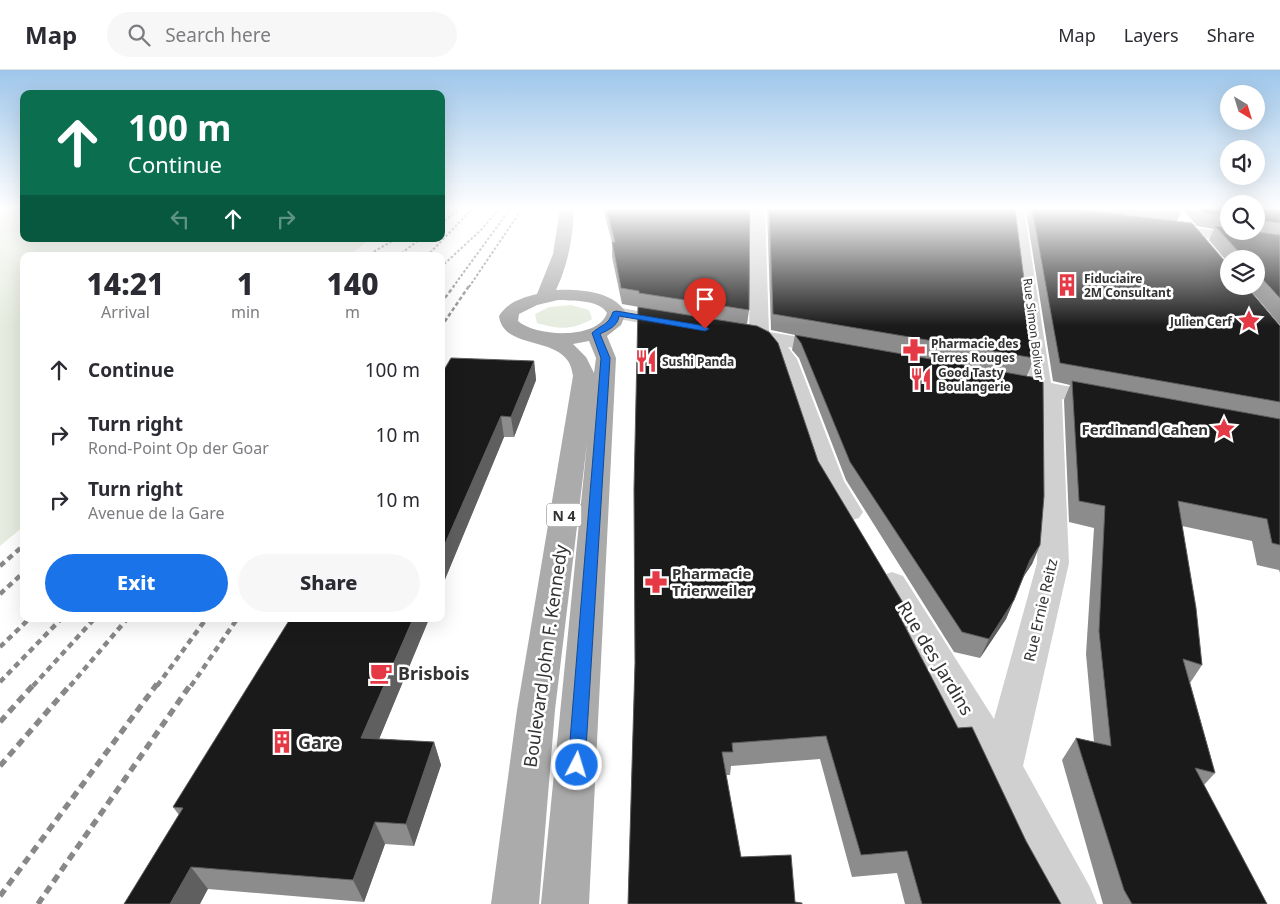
<!DOCTYPE html>
<style>
body{margin:0;font-family:"Noto Sans",sans-serif;background:#f7f7f7;color:#2b2b33;height:100vh;display:flex;flex-direction:column;font-size:19px;white-space:nowrap}
*{box-sizing:border-box;margin:0}
p{font-size:16px;color:#7c7c81}
.icon{flex:none;width:28px;height:28px;fill:none;stroke:currentColor;stroke-width:2;stroke-linecap:round;stroke-linejoin:round}
.map{position:relative;flex:1;overflow:hidden}
.side{position:absolute;left:20px;top:182px;width:425px;height:370px;display:flex;flex-direction:column;background:#fff;border-radius:10px;box-shadow:0 5px 20px #0002}
.side>*{flex:none}
.top-card{position:absolute;left:20px;top:20px;width:425px;height:152px;border-radius:10px;box-shadow:0 5px 20px #0002;background:#0b6e4f;color:#fff;overflow:hidden}
.needle{width:32px;rotate:142deg}
.fabs{position:absolute;left:1220px;top:15px;display:grid;gap:10px}
.fabs a{display:grid;place-items:center;width:45px;height:45px;border-radius:50%;background:#fff;box-shadow:0 5px 20px #0002;font-size:25px}
.pin{position:absolute;display:grid;place-items:center;width:42px;height:42px;color:#fff;margin:-51px -21px;border-radius:50% 50% 50% 0;rotate:-45deg;box-shadow:0 0 5px #0007}
.pin .icon{rotate:45deg}
.me{position:absolute;width:55px;margin:-28px;rotate:5deg;stroke-linejoin:round;filter:drop-shadow(0 0 4px #0008)}
.turn{display:flex;align-items:center;gap:18px;height:105px;padding:0 25px;font-size:22px}
.turn .icon{width:65px;height:65px;stroke-width:2.5}
.turn b{display:block;font-size:35px;line-height:42px}
.lanes{display:flex;align-items:center;height:48px;padding:0 25px;background:#0003;justify-content:center;gap:25px;direction:ltr}
.lanes .off{opacity:.35}
.eta{display:flex;justify-content:space-evenly;align-items:center;height:85px;text-align:center}
.eta b{font-size:30px;font-weight:800;line-height:35px}
.button{display:flex;gap:10px;margin-top:auto;padding:10px 25px}
.button a{flex:1;height:58px;border-radius:30px;background:#1a73e8;color:#fff;font-size:20px;font-weight:800;line-height:58px;text-align:center}
.button a+a{background:#f7f7f7;color:#2b2b33}
ul{padding:0;list-style:none}
li{display:flex;align-items:center;gap:15px;height:65px;padding:0 25px}
li div{flex:1}
li b{display:block;font-size:19px}
li em{font-style:normal}
header{display:flex;align-items:center;gap:30px;box-sizing:border-box;height:70px;padding:0 25px;background:#fff;border-bottom:1px solid #e1e1e2}
header strong{font-size:24px}
nav{display:flex;gap:28px;margin-inline-start:auto;font-size:18px}
.search{width:350px;height:45px;background:#f7f7f7;display:flex;align-items:center;gap:12px;box-sizing:border-box;padding:0 18px;border-radius:28px;color:#7c7c81;font-size:19px}
.map>svg:first-child{display:block}
.green{fill:#e6ecdf}
.lines{fill:none;stroke-linecap:round;stroke-linejoin:round}
.stream{fill:#cfe2ee;fill-rule:evenodd}
.street{fill:#d0d0d0;fill-rule:evenodd}
.primary{fill:#ababab;fill-rule:evenodd}
.rail-far3{stroke:#888;stroke-width:2;stroke-dasharray:2.5 2;stroke-linecap:butt}
.rail-far2{stroke:#888;stroke-width:2.5;stroke-dasharray:4 2.5;stroke-linecap:butt}
.rail-far1{stroke:#888;stroke-width:4.5;stroke-dasharray:6 4.5;stroke-linecap:butt}
.rail{stroke:#888;stroke-width:5.5;stroke-dasharray:8 5.5;stroke-linecap:butt}
.wall{fill:#8c8c8c}
.shaded-wall{fill:#5f5f5f}
.building{fill:#1a1a1a;stroke:#5f5f5f}
.route{fill:#1a73e8;stroke:#114b97}
.labels{text-anchor:middle;dominant-baseline:central;stroke-width:5;stroke-linejoin:round;paint-order:stroke}
.far-poi-label{font-size:12px;font-weight:bold;fill:#333;stroke:#fff;text-anchor:start}
.far-street-label{font-size:12px;fill:#333;stroke:#fff}
.shield{fill:#fff;stroke:#707070;stroke-width:1}
.shield-label{font-size:14px;font-weight:bold;fill:#333}
.poi-label{font-size:15px;font-weight:bold;fill:#333;stroke:#fff;text-anchor:end}
.street-label{font-size:15px;fill:#333;stroke:#fff}
.near-street-label{font-size:18px;fill:#333;stroke:#fff}
.near-poi-label{font-size:18px;font-weight:bold;fill:#333;stroke:#fff;text-anchor:start}
</style>
<header>
<strong>Map</strong>
<div class="search"><svg class="icon" aria-label="search" viewBox="0 0 24 24"><circle cx="10" cy="10" r="6"/><path d="M15 15l6 6"/></svg>Search here</div>
<nav><a>Map</a><a>Layers</a><a>Share</a></nav>
</header>
<div class="map">
<svg width="1280" height="834" viewBox="0 0 1280 834">
<rect width="100%" height="100%" fill="#fff"/>
<g class="green">
<path d="M 0,139 L 24,139 L 24,169 L 374,169 L 366,172 L 349,186 L 24,186 L 24,456 L 0,476 Z"/>
<path d="M 571,235 L 589,240 L 592,249 C 572,260 559,260 537,253 L 535,244 L 549,237 Z"/>
</g>
<g class="lines">
<path class="stream" d="M 0,152 L 5,153 L 6,154 L 0,156 Z"/>
<g class="street">
<path d="M 751,139 L 765,139 L 769,262 L 831,272 L 838,274 L 841,278 L 838,282 L 831,284 L 788,277 L 797,289 L 844,411 L 863,442 L 859,448 L 849,451 L 839,448 L 816,411 L 777,290 C 762,271 753,273 731,267 L 728,263 L 731,259 L 738,257 L 749,259 Z"/>
<path d="M 999,139 C 1013,139 1063,136 1072,146 L 1065,150 L 1025,145 L 1051,313 L 1112,325 L 1116,330 L 1112,335 L 1104,337 L 1062,329 L 1069,493 L 1023,696 L 1090,817 L 1097,834 L 1047,834 L 987,712 L 876,514 L 881,506 L 892,502 L 903,506 L 994,649 L 1037,493 L 1039,324 L 998,316 L 995,311 L 998,306 L 1006,304 L 1029,309 L 1012,144 L 1000,142 Z"/>
<path d="M 1163,154 L 1280,169 L 1280,179 L 1158,161 L 1156,158 L 1158,155 Z"/>
<path d="M 616,237 L 676,248 L 683,250 L 686,254 L 683,258 L 676,260 L 609,247 L 607,243 L 609,239 Z"/>
</g>
<path class="primary" d="M 560,139 L 574,139 C 573,167 568,195 556,220 C 579,219 614,221 626,243 L 621,255 L 607,266 L 616,288 L 589,834 L 541,834 L 587,373 L 555,640 L 539,834 L 491,834 L 517,640 L 573,306 C 572,301 571,295 568,291 C 552,267 503,278 499,246 C 508,232 521,228 537,224 L 553,184 ZM 558,230 C 572,231 599,229 607,243 C 598,270 536,267 518,251 L 519,244 L 537,235 ZM 589,271 L 596,288 L 594,303 L 586,287 L 573,274 Z"/>
<g class="rail-far3">
<path d="M 441,153 L 460,139"/>
<path d="M 366,186 L 396,169"/>
<path d="M 398,186 L 420,169"/>
<path d="M 427,186 L 472,139"/>
<path d="M 441,197 L 481,160 L 499,139"/>
<path d="M 453,217 L 510,139"/>
<path d="M 469,217 L 522,139"/>
</g>
<g class="rail-far2">
<path d="M 441,233 L 454,216"/>
<path d="M 441,257 L 469,216"/>
</g>
<g class="rail-far1">
<path d="M 0,496 L 24,475"/>
<path d="M 0,524 L 24,502"/>
<path d="M 0,577 L 29,549"/>
<path d="M 0,612 L 61,549"/>
<path d="M 33,616 L 94,549"/>
<path d="M 70,616 L 127,549"/>
<path d="M 157,616 L 206,549"/>
<path d="M 191,616 L 237,549"/>
</g>
<g class="rail">
<path d="M 0,652 L 34,614"/>
<path d="M 0,696 L 71,614"/>
<path d="M 0,826 L 157,614"/>
<path d="M 38,834 L 191,614"/>
</g>
</g>
<g class="wall">
<path d="M 603,139 L 750,139 L 749,240 L 747,255 L 818,391 L 911,546 L 907,559 L 958,658 L 1026,771 L 1061,834 L 905,834 L 897,803 L 852,807 L 820,689 L 731,696 L 730,705 L 726,705 L 628,834 L 635,594 L 639,237 L 622,234 L 612,187 L 612,172 Z"/>
<path d="M 767,139 L 1015,139 L 1034,288 L 1027,306 L 1040,475 L 1032,494 L 1024,506 L 1006,549 L 980,588 L 954,582 L 846,410 L 799,288 L 792,280 L 795,265 L 771,260 Z"/>
<path d="M 1030,139 L 1181,139 L 1182,140 L 1177,151 L 1280,256 L 1280,503 L 1279,500 L 1257,495 L 1252,471 L 1182,456 L 1202,595 L 1190,613 L 1215,703 L 1204,715 L 1267,834 L 1103,834 L 1062,690 L 1076,668 L 1094,672 L 1086,584 L 1094,458 L 1069,452 L 1064,330 L 1070,315 L 1053,311 L 1027,147 Z"/>
<path d="M 1183,139 L 1229,139 L 1229,161 L 1256,161 L 1256,139 L 1280,139 L 1280,255 L 1247,216 L 1256,216 L 1256,189 L 1229,189 L 1229,194 L 1209,170 L 1214,159 L 1197,156 Z"/>
<path d="M 534,291 L 536,310 L 514,367 L 504,367 L 441,519 L 441,305 Z"/>
<path d="M 429,549 L 379,669 L 434,672 L 441,695 L 414,776 L 385,774 L 364,832 L 208,819 L 124,834 L 179,745 L 173,737 Z"/>
</g>
<g class="shaded-wall">
<path d="M 534,291 L 536,310 L 514,367 L 511,347 Z"/>
<path d="M 501,346 L 504,367 L 441,519 L 441,483 Z"/>
<path d="M 1040,475 L 1032,494 L 1022,509 L 1030,490 Z"/>
<path d="M 1014,530 L 1006,549 L 980,588 L 989,569 Z"/>
<path d="M 413,549 L 429,549 L 370,691 L 361,668 Z"/>
<path d="M 434,672 L 441,695 L 414,776 L 406,754 Z"/>
<path d="M 375,752 L 385,774 L 364,832 L 353,810 Z"/>
<path d="M 191,797 L 208,819 L 200,834 L 170,834 Z"/>
</g>
<g class="building">
<path d="M 606,139 L 750,139 L 749,240 L 639,223 L 639,221 L 621,218 L 612,172 L 615,172 Z"/>
<path d="M 769,139 L 1015,139 L 1034,288 L 773,244 Z"/>
<path d="M 1032,139 L 1075,139 L 1192,153 L 1229,196 L 1229,216 L 1246,216 L 1280,256 L 1280,332 L 1060,293 Z"/>
<path d="M 1200,139 L 1229,139 L 1229,146 L 1203,143 Z"/>
<path d="M 1256,139 L 1280,139 L 1280,153 L 1256,150 Z"/>
<path d="M 1215,156 L 1229,158 L 1229,161 L 1252,161 L 1280,165 L 1280,228 L 1256,202 L 1256,189 L 1238,189 L 1238,181 Z"/>
<path d="M 638,237 L 757,256 L 769,262 L 778,273 L 818,391 L 911,546 L 898,543 L 958,658 L 972,657 L 1026,771 L 1061,834 L 922,834 L 907,781 L 861,785 L 826,666 L 732,673 L 733,682 L 722,682 L 741,787 L 791,785 L 795,832 L 802,833 L 802,834 L 628,834 L 635,593 L 634,419 Z"/>
<path d="M 795,265 L 1043,309 L 1044,426 L 1040,475 L 1030,490 L 1014,530 L 989,569 L 962,562 L 850,392 L 801,273 Z"/>
<path d="M 451,288 L 534,291 L 511,347 L 501,346 L 441,483 L 441,305 Z"/>
<path d="M 1072,311 L 1280,349 L 1280,475 L 1272,473 L 1267,449 L 1178,431 L 1196,538 L 1202,595 L 1183,589 L 1215,703 L 1195,698 L 1267,834 L 1132,834 L 1124,820 L 1076,668 L 1111,676 L 1099,561 L 1105,436 L 1079,431 Z"/>
<path d="M 290,549 L 413,549 L 361,668 L 434,672 L 406,754 L 375,752 L 353,810 L 191,797 L 170,834 L 124,834 L 183,738 L 173,737 Z"/>
</g>
<linearGradient id="sky" x2="0" y2="1"><stop stop-color="#9ec6ea"/><stop offset="0.54" stop-color="#fff"/><stop offset="1" stop-color="#fff" stop-opacity="0"/></linearGradient>
<rect width="1280" height="256" fill="url(#sky)"/>
<path class="route" d="M 616,241 L 705,256 L 709,259 L 705,261 L 619,246 C 618,256 608,260 600,264 L 610,288 L 585,695 L 583,700 L 577,703 L 571,700 L 568,695 L 601,288 L 592,263 C 602,254 608,256 613,242 Z"/>
<defs>
<symbol id="building-bare" viewBox="-9 -9 18 18"><path d="M-4-6H4V6H1V3H-1V6H-4ZM-2.5-4.3h1.7v1.8h-1.7ZM.8-4.3h1.7v1.8H.8ZM-2.5-1h1.7V.8h-1.7ZM.8-1h1.7V.8H.8Z" fill="#e63946" stroke="#fff" stroke-width="2.5" paint-order="stroke"/></symbol>
<symbol id="sight-bare" viewBox="-9 -9 18 18"><path d="M0-6L1.8-2.2L6-1.7L2.9 1.2L3.7 5.4L0 3.3L-3.7 5.4L-2.9 1.2L-6-1.7L-1.8-2.2Z" fill="#e63946" stroke="#fff" stroke-width="2.5" paint-order="stroke"/></symbol>
<symbol id="pharmacy-bare" viewBox="-9 -9 18 18"><path d="M-2-6h4v4h4v4h-4v4h-4v-4h-4v-4h4Z" fill="#e63946" stroke="#fff" stroke-width="2.5" paint-order="stroke"/></symbol>
<symbol id="restaurant-bare" viewBox="-9 -9 18 18"><path d="M-5-6h1v4h1v-4h1v4h1v-4h1v5L-1.5 .5V6h-2V.5L-5-1ZM5-6V6H3V1.5H1.5Q1.5-4 5-6Z" fill="#e63946" stroke="#fff" stroke-width="2.5" paint-order="stroke"/></symbol>
<symbol id="cafe-bare" viewBox="-9 -9 18 18"><path d="M-5.5-4.5H6V0H3Q3 3.5 0 3.5H-2.5Q-5.5 3.5-5.5 0ZM3-3.2v2h1.7v-2ZM-6 4.5H4V6H-6Z" fill="#e63946" stroke="#fff" stroke-width="2.5" paint-order="stroke"/></symbol>
</defs>
<g fill-rule="evenodd">
<use href="#building-bare" x="1051" y="199" width="32" height="32"/>
<use href="#sight-bare" x="1233" y="235" width="32" height="32"/>
<use href="#pharmacy-bare" x="898" y="264" width="32" height="32"/>
<use href="#restaurant-bare" x="630" y="275" width="32" height="32"/>
<use href="#restaurant-bare" x="905" y="293" width="32" height="32"/>
<use href="#sight-bare" x="1208" y="343" width="32" height="32"/>
<use href="#pharmacy-bare" x="640" y="496" width="32" height="32"/>
<use href="#cafe-bare" x="365" y="587" width="32" height="32"/>
<use href="#building-bare" x="266" y="656" width="32" height="32"/>
</g>
<g class="labels">
<g class="far-poi-label">
<text x="1084" y="208">Fiduciaire<tspan x="1084" dy="14">2M Consultant</tspan></text>
<text x="1232" y="251" text-anchor="end">Julien Cerf</text>
<text x="931" y="273">Pharmacie des<tspan x="931" dy="14">Terres Rouges</tspan></text>
<text x="662" y="291">Sushi Panda</text>
<text x="938" y="302">Good Tasty<tspan x="938" dy="14">Boulangerie</tspan></text>
</g>
<g class="far-street-label">
<text transform="translate(1034 259) rotate(83)">Rue Simon Bolivar</text>
</g>
<rect class="shield" x="546.5" y="433.5" width="35" height="23" rx="4"/>
<g class="shield-label">
<text x="564" y="445">N 4</text>
</g>
<g class="poi-label">
<text x="1208" y="359">Ferdinand Cahen</text>
<text x="672" y="503" text-anchor="start">Pharmacie<tspan x="672" dy="17">Trierweiler</tspan></text>
</g>
<g class="street-label">
<text transform="translate(1040 540) rotate(-77)">Rue Ernie Reitz</text>
</g>
<g class="near-street-label">
<text transform="translate(545 586) rotate(-82)">Boulevard John F. Kennedy</text>
<text transform="translate(936 588) rotate(59)">Rue des Jardins</text>
</g>
<g class="near-poi-label">
<text x="398" y="603">Brisbois</text>
<text x="298" y="672">Gare</text>
</g>
</g>
</svg>
<div class="fabs">
<a><svg class="needle" viewBox="-14 -14 28 28"><path d="M0-13l5 13h-10z" fill="#e53935"/><path d="M0 13l5-13h-10z" fill="#7c7c81"/></svg></a>
<a><svg class="icon" aria-label="sound" viewBox="0 0 24 24"><path d="M4 9h4l5-4v14l-5-4H4zM17 9q2 3 0 6"/></svg></a>
<a><svg class="icon" aria-label="search" viewBox="0 0 24 24"><circle cx="10" cy="10" r="6"/><path d="M15 15l6 6"/></svg></a>
<a><svg class="icon" aria-label="layers" viewBox="0 0 24 24"><path d="M12 4l9 5-9 5-9-5zM3 14l9 5 9-5"/></svg></a>
</div>
<div class="pin" style="left:705px;top:259px;background:#d93025"><svg class="icon" aria-label="arrive" viewBox="0 0 24 24"><path d="M6 21V4h12l-3 4 3 4H6"/></svg></div>
<svg class="me" style="left:577px;top:695px" viewBox="-20 -20 40 40"><circle r="17" fill="#1a73e8" stroke="#fff" stroke-width="3"/><path d="M0-11L8 9 0 5-8 9z" fill="#fff"/></svg>
<div class="top-card">
<div class="turn"><svg class="icon" aria-label="ahead" viewBox="0 0 24 24"><path d="M12 20V5M6 11l6-6 6 6"/></svg><div><b>100 m</b>Continue</div></div>
<div class="lanes"><svg class="icon off" aria-label="left" viewBox="0 0 24 24"><path d="M17 20v-9H6M10 6l-5 5 5 5"/></svg><svg class="icon" aria-label="ahead" viewBox="0 0 24 24"><path d="M12 20V5M6 11l6-6 6 6"/></svg><svg class="icon off" aria-label="right" viewBox="0 0 24 24"><path d="M7 20v-9h11M14 6l5 5-5 5"/></svg></div>
</div>
<section class="side">
<div class="eta">
<div><b>14:21</b><p>Arrival</p></div>
<div><b>1</b><p>min</p></div>
<div><b>140</b><p>m</p></div>
</div>
<ul>
<li><svg class="icon" aria-label="ahead" viewBox="0 0 24 24"><path d="M12 20V5M6 11l6-6 6 6"/></svg><div><b>Continue</b></div><em>100 m</em></li>
<li><svg class="icon" aria-label="right" viewBox="0 0 24 24"><path d="M7 20v-9h11M14 6l5 5-5 5"/></svg><div><b>Turn right</b><p>Rond-Point Op der Goar</p></div><em>10 m</em></li>
<li><svg class="icon" aria-label="right" viewBox="0 0 24 24"><path d="M7 20v-9h11M14 6l5 5-5 5"/></svg><div><b>Turn right</b><p>Avenue de la Gare</p></div><em>10 m</em></li>
</ul>
<div class="button"><a>Exit</a><a>Share</a></div>
</section>
</div>
